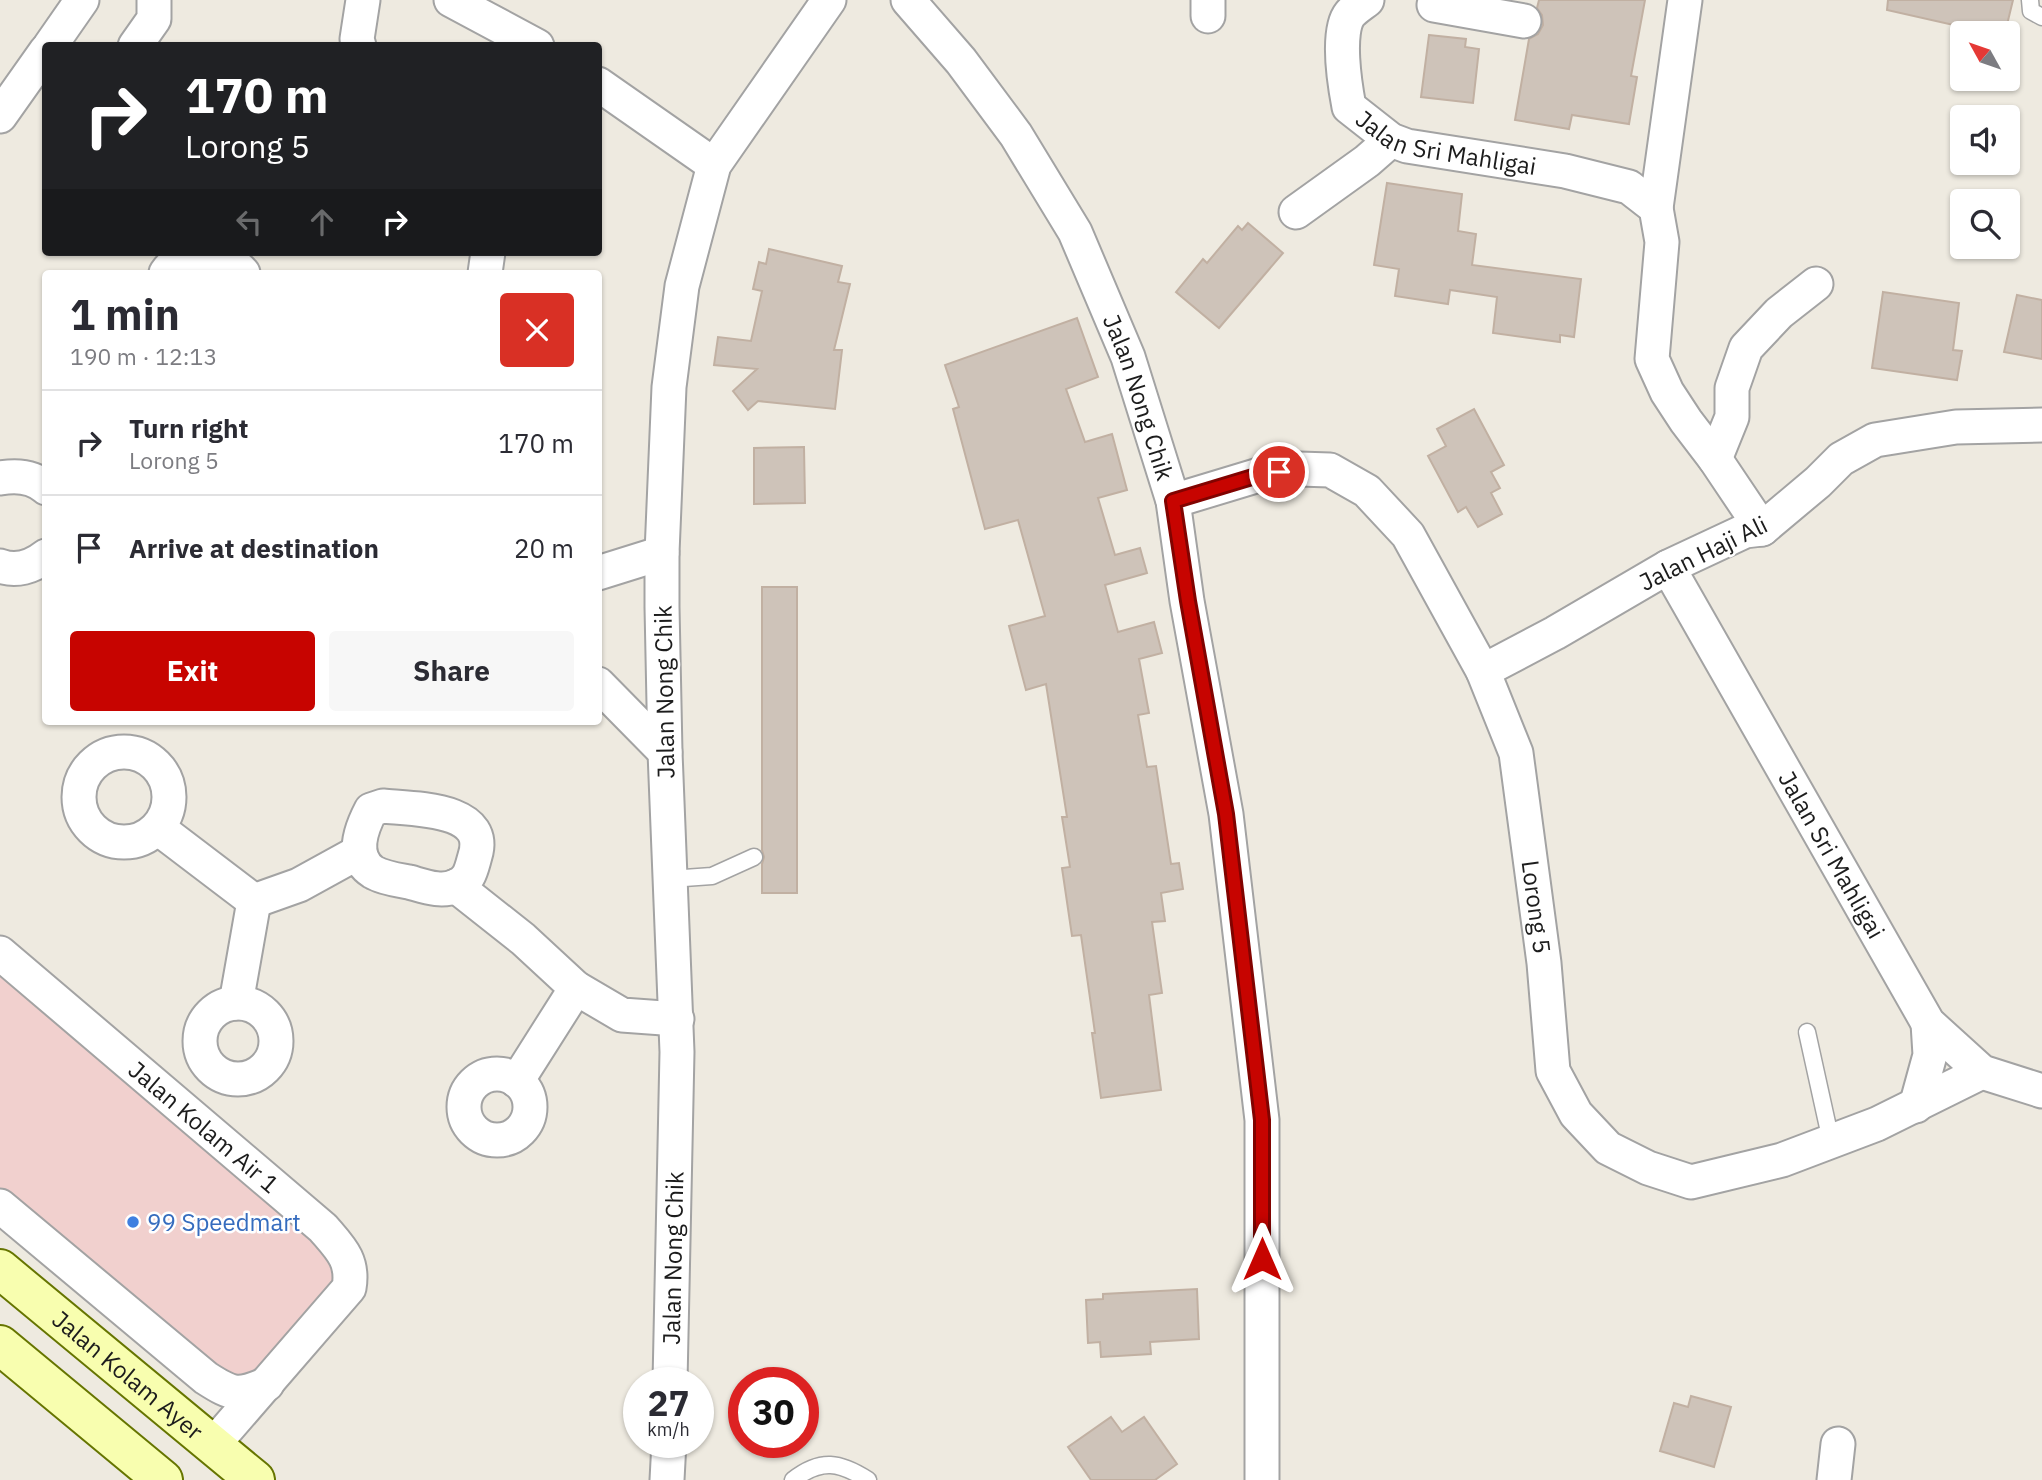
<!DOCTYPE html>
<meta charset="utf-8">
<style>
body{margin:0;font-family:"IBM Plex Sans",sans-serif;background:#f7f7f7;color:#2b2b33;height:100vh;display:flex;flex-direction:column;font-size:26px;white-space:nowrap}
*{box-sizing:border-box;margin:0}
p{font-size:23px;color:#7c7c81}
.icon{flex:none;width:38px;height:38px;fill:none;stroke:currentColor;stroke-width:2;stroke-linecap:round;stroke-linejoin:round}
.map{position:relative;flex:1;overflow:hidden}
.side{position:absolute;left:42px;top:270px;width:560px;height:455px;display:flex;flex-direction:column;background:#fff;border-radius:7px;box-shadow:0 2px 5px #0004}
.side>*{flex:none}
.banner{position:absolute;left:42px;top:42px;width:560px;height:214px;border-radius:7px;box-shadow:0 2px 5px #0004;background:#202124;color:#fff;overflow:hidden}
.needle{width:46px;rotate:310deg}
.fabs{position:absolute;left:1950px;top:21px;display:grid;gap:14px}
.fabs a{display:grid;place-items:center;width:70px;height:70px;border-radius:7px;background:#fff;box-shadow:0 2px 5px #0004;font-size:35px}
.speed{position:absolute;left:623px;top:1367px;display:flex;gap:14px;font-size:35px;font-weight:700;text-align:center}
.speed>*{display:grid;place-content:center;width:91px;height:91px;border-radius:50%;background:#fff;box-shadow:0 2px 5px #0004;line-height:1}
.speed small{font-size:18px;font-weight:400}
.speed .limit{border:10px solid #d22;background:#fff;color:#111}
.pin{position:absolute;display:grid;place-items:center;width:60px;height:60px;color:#fff;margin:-30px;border:4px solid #fff;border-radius:50%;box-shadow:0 2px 7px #0007}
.me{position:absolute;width:77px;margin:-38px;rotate:0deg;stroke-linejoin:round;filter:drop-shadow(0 0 5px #0008)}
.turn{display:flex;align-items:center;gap:24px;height:147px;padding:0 28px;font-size:32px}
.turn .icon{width:91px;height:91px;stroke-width:2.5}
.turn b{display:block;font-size:49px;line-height:60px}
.lanes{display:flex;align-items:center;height:66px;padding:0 28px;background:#0003;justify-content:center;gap:35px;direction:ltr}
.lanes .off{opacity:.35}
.round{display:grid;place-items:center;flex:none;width:74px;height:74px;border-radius:7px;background:#f7f7f7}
.head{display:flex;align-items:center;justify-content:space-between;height:119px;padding:0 28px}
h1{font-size:42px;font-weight:700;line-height:52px}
.cta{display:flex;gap:14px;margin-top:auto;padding:14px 28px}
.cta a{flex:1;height:80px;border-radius:7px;background:#c70400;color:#fff;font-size:28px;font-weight:700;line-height:80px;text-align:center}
.cta a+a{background:#f7f7f7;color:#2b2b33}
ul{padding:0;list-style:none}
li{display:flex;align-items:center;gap:21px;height:105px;padding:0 28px;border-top:2px solid #e1e1e2}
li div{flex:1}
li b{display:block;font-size:26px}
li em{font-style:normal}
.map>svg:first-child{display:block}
.commercial{fill:#f1d0ce}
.building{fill:#cec3b9;stroke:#c1b0a2;stroke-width:2}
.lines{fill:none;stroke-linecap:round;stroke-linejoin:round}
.lane-casing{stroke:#a3a3a3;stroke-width:19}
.street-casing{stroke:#a3a3a3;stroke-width:37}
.secondary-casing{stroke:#667500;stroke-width:42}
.lane{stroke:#fff;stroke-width:16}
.street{stroke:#fff;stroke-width:33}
.secondary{stroke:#f8feaf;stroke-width:38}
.route-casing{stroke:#810300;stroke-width:18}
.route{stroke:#c70400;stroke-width:12}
.shop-dot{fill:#3f7fe0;stroke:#fff;stroke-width:2.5}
.labels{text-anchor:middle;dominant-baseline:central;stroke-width:5;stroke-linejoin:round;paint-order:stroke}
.street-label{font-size:24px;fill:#1c1c1c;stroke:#fff}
.shop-label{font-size:24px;fill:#366cbe;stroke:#fff;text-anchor:start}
</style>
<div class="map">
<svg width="2042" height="1480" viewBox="0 0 2042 1480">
<rect width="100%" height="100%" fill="#eeeae0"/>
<path class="commercial" d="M 0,963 L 334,1259 L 337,1282 L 260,1372 L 241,1382 L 221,1378 L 0,1193 Z"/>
<g class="building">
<path d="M 1539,0 L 1645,0 L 1631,76 L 1637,77 L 1629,124 L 1572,115 L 1569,129 L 1515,120 L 1529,39 L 1538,34 L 1543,25 L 1542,15 L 1537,8 Z"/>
<path d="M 1888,0 L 2013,0 L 2005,33 L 1989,33 L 1887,10 Z"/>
<path d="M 1429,35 L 1466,39 L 1465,47 L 1479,49 L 1473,103 L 1421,97 Z"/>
<path d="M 1387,183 L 1462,194 L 1458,231 L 1476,234 L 1472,265 L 1581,279 L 1574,337 L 1560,335 L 1560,342 L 1493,333 L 1497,297 L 1450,290 L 1448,304 L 1395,296 L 1399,269 L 1374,265 Z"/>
<path d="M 1248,223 L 1283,253 L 1219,328 L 1176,292 L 1203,259 L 1207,263 L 1238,226 L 1242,230 Z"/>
<path d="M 769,249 L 842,266 L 838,282 L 850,284 L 834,350 L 842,350 L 835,409 L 758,401 L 748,410 L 733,391 L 757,369 L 714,365 L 718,337 L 751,341 L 762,291 L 753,289 L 759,262 L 766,264 Z"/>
<path d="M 1883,292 L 1959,303 L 1953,350 L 1962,351 L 1957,380 L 1872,368 Z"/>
<path d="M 2017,295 L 2042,300 L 2042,359 L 2004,352 Z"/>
<path d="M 1077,318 L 1098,377 L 1066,389 L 1085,442 L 1112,434 L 1127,490 L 1098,498 L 1115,555 L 1140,548 L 1147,573 L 1105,585 L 1118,632 L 1154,622 L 1162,653 L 1139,659 L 1149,713 L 1138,715 L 1147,767 L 1156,766 L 1171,864 L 1179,863 L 1183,889 L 1161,893 L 1165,921 L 1152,922 L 1162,993 L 1149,995 L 1161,1090 L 1101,1098 L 1092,1033 L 1095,1033 L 1081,935 L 1072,936 L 1062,868 L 1070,867 L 1062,817 L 1067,817 L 1046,684 L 1026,690 L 1009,626 L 1045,616 L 1018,520 L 985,529 L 953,409 L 959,407 L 945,365 Z"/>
<path d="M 1474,409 L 1504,465 L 1491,472 L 1500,488 L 1491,493 L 1502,514 L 1478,527 L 1466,507 L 1458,512 L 1428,456 L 1446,446 L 1437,429 Z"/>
<path d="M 804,447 L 805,503 L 754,504 L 754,448 Z"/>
<path d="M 762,587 L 797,587 L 797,893 L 762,893 L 762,864 L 764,857 L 762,850 Z"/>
<path d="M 1197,1289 L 1199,1339 L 1150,1342 L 1151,1354 L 1101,1357 L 1100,1342 L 1088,1343 L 1086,1300 L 1103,1299 L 1103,1294 Z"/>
<path d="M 1691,1396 L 1731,1407 L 1714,1467 L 1660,1451 L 1674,1403 L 1688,1407 Z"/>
<path d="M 1111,1417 L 1122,1432 L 1144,1417 L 1177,1464 L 1155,1480 L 1091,1480 L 1068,1447 Z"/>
</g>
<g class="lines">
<defs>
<g id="lane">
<path d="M 2030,0 L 2031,11 L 2042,17"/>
<path d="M 670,879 L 712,876 L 754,857"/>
<path d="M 1807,1032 L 1831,1141"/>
<path d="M 793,1480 C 821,1458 840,1462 868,1480"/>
</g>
<g id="street">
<path d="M 451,0 L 537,46"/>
<path id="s1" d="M 908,0 L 961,61 L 1016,135 L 1075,232 L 1128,357 L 1173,501 L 1187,601 L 1226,814 L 1262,1120 L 1262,1480"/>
<path id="s2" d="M 1367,0 C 1362,4 1354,9 1350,14 C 1336,31 1345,86 1349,107 L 1391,140 L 1407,146 L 1565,171 L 1629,187 L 1656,208 L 1662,242 L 1652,359 L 1667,392 L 1686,421 L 1715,459 L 1762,529"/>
<path d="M 1434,5 L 1524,21"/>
<path d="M 1208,16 L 1208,0"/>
<path d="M 50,46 L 82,0"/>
<path d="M 135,46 L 154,19 L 154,0"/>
<path d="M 359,46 L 357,39 L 363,0"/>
<path d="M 598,84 L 714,165"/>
<path d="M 0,116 L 46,51"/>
<path d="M 1656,208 L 1685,0"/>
<path d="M 1296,212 L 1367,161 L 1391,140"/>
<path d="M 166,273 C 185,245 223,251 243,273"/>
<path d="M 485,273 L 488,252"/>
<path d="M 1715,459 L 1732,417 L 1732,388 L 1746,348 L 1779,313 L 1816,284"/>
<path d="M 0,478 C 17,475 33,476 46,488"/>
<path id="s3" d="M 1173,501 L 1259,475 L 1299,469 L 1330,470 L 1367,491 L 1408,535 L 1483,671 L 1516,753 L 1544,963 L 1553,1071 L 1576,1114 L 1608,1148 L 1648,1168 L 1691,1182 L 1782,1160 L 1877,1124 L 1982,1072"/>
<path d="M 0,566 C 16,572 32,567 46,556"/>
<path id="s4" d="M 1668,567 L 1928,1023 L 1982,1072 L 2042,1091"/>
<path d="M 598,573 L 662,553"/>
<path d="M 1483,671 L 1555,633 L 1668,567 L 1745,531 L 1762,529 L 1818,482 L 1841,459 L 1875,440 L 1956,427 L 2042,425"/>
<path d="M 598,684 L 665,752"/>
<circle cx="124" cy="797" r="45"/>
<path d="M 383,806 C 414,809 490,808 475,856 C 471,870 470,880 456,886 C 441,893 424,886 409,882 C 398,880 383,878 373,872 C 350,857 361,829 371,810 Z"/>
<path d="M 158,828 L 254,901"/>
<path d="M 456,886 L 523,939 L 576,988 L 622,1015 L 677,1019"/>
<path d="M 254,901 L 299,885 L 359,852"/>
<path id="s5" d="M 0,953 L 323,1228 C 340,1248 354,1260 349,1288 L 213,1445"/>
<path d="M 236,1003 L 254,901"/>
<circle cx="238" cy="1041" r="38"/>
<circle cx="497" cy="1107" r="33"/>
<path d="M 517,1081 L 576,988"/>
<path d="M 1916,1106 L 1930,1055 L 1928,1023"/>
<path d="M 0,1206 L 206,1378 C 234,1396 238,1396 267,1384"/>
<path id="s6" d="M 670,1382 L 677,1052 L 665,752 L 662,607 L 662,553 L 669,387 L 682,286 L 714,165 L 829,0"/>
<path d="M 667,1480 L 669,1442"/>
<path d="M 1834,1480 L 1838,1444"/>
</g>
<g id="secondary">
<path id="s7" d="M 0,1269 L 255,1480"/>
<path d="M 0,1345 L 163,1480"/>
</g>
</defs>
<use href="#lane" class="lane-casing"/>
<use href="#street" class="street-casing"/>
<use href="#secondary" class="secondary-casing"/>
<use href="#lane" class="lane"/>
<use href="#street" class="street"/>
<use href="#secondary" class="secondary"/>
</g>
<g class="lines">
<defs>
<path id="route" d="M 1262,1259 L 1262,1120 L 1226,814 L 1188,601 L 1173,501 L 1259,475 L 1279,472"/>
</defs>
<use href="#route" class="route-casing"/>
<use href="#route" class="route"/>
</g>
<circle class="shop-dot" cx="133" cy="1222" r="7"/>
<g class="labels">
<g class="street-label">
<text stroke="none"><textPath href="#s2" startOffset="224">Jalan Sri Mahligai</textPath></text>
<text stroke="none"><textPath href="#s1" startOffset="464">Jalan Nong Chik</textPath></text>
<text transform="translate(1703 553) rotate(-26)">Jalan Haji Ali</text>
<text transform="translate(664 692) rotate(-91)">Jalan Nong Chik</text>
<text stroke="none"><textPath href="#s4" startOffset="331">Jalan Sri Mahligai</textPath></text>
<text stroke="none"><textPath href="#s3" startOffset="663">Lorong 5</textPath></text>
<text stroke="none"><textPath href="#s5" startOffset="268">Jalan Kolam Air 1</textPath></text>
<text stroke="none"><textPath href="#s6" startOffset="124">Jalan Nong Chik</textPath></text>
<text stroke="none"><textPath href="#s7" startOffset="166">Jalan Kolam Ayer</textPath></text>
</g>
<g class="shop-label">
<text x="147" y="1222">99 Speedmart</text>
</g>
</g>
</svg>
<div class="fabs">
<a><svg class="needle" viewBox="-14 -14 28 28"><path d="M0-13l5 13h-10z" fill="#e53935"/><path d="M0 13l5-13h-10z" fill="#7c7c81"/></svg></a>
<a><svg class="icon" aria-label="sound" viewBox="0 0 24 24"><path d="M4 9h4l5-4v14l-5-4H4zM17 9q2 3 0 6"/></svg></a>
<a><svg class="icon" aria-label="search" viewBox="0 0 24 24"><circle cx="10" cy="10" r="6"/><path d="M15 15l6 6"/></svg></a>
</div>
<div class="speed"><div>27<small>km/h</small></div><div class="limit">30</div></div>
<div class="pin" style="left:1279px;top:472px;background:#d93025"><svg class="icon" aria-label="arrive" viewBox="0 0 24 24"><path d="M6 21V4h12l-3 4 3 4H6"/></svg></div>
<svg class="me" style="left:1262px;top:1259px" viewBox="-20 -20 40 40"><path d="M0-17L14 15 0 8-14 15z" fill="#c70400" stroke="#fff" stroke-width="4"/></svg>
<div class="banner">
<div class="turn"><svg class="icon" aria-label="right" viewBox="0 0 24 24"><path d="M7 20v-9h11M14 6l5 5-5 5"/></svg><div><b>170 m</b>Lorong 5</div></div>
<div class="lanes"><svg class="icon off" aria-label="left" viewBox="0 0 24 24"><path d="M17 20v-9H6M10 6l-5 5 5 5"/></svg><svg class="icon off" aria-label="ahead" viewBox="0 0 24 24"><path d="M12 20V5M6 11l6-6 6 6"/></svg><svg class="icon" aria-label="right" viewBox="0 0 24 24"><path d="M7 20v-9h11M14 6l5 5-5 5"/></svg></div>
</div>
<section class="side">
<div class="head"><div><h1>1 min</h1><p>190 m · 12:13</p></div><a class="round" style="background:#d93025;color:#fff"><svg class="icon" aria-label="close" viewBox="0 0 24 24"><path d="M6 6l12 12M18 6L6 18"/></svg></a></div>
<ul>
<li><svg class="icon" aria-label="right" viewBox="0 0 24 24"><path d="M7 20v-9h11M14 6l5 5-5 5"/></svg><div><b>Turn right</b><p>Lorong 5</p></div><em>170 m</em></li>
<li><svg class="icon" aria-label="arrive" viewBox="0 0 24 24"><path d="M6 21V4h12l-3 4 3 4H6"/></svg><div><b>Arrive at destination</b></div><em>20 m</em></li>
</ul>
<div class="cta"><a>Exit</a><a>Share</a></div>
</section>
</div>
